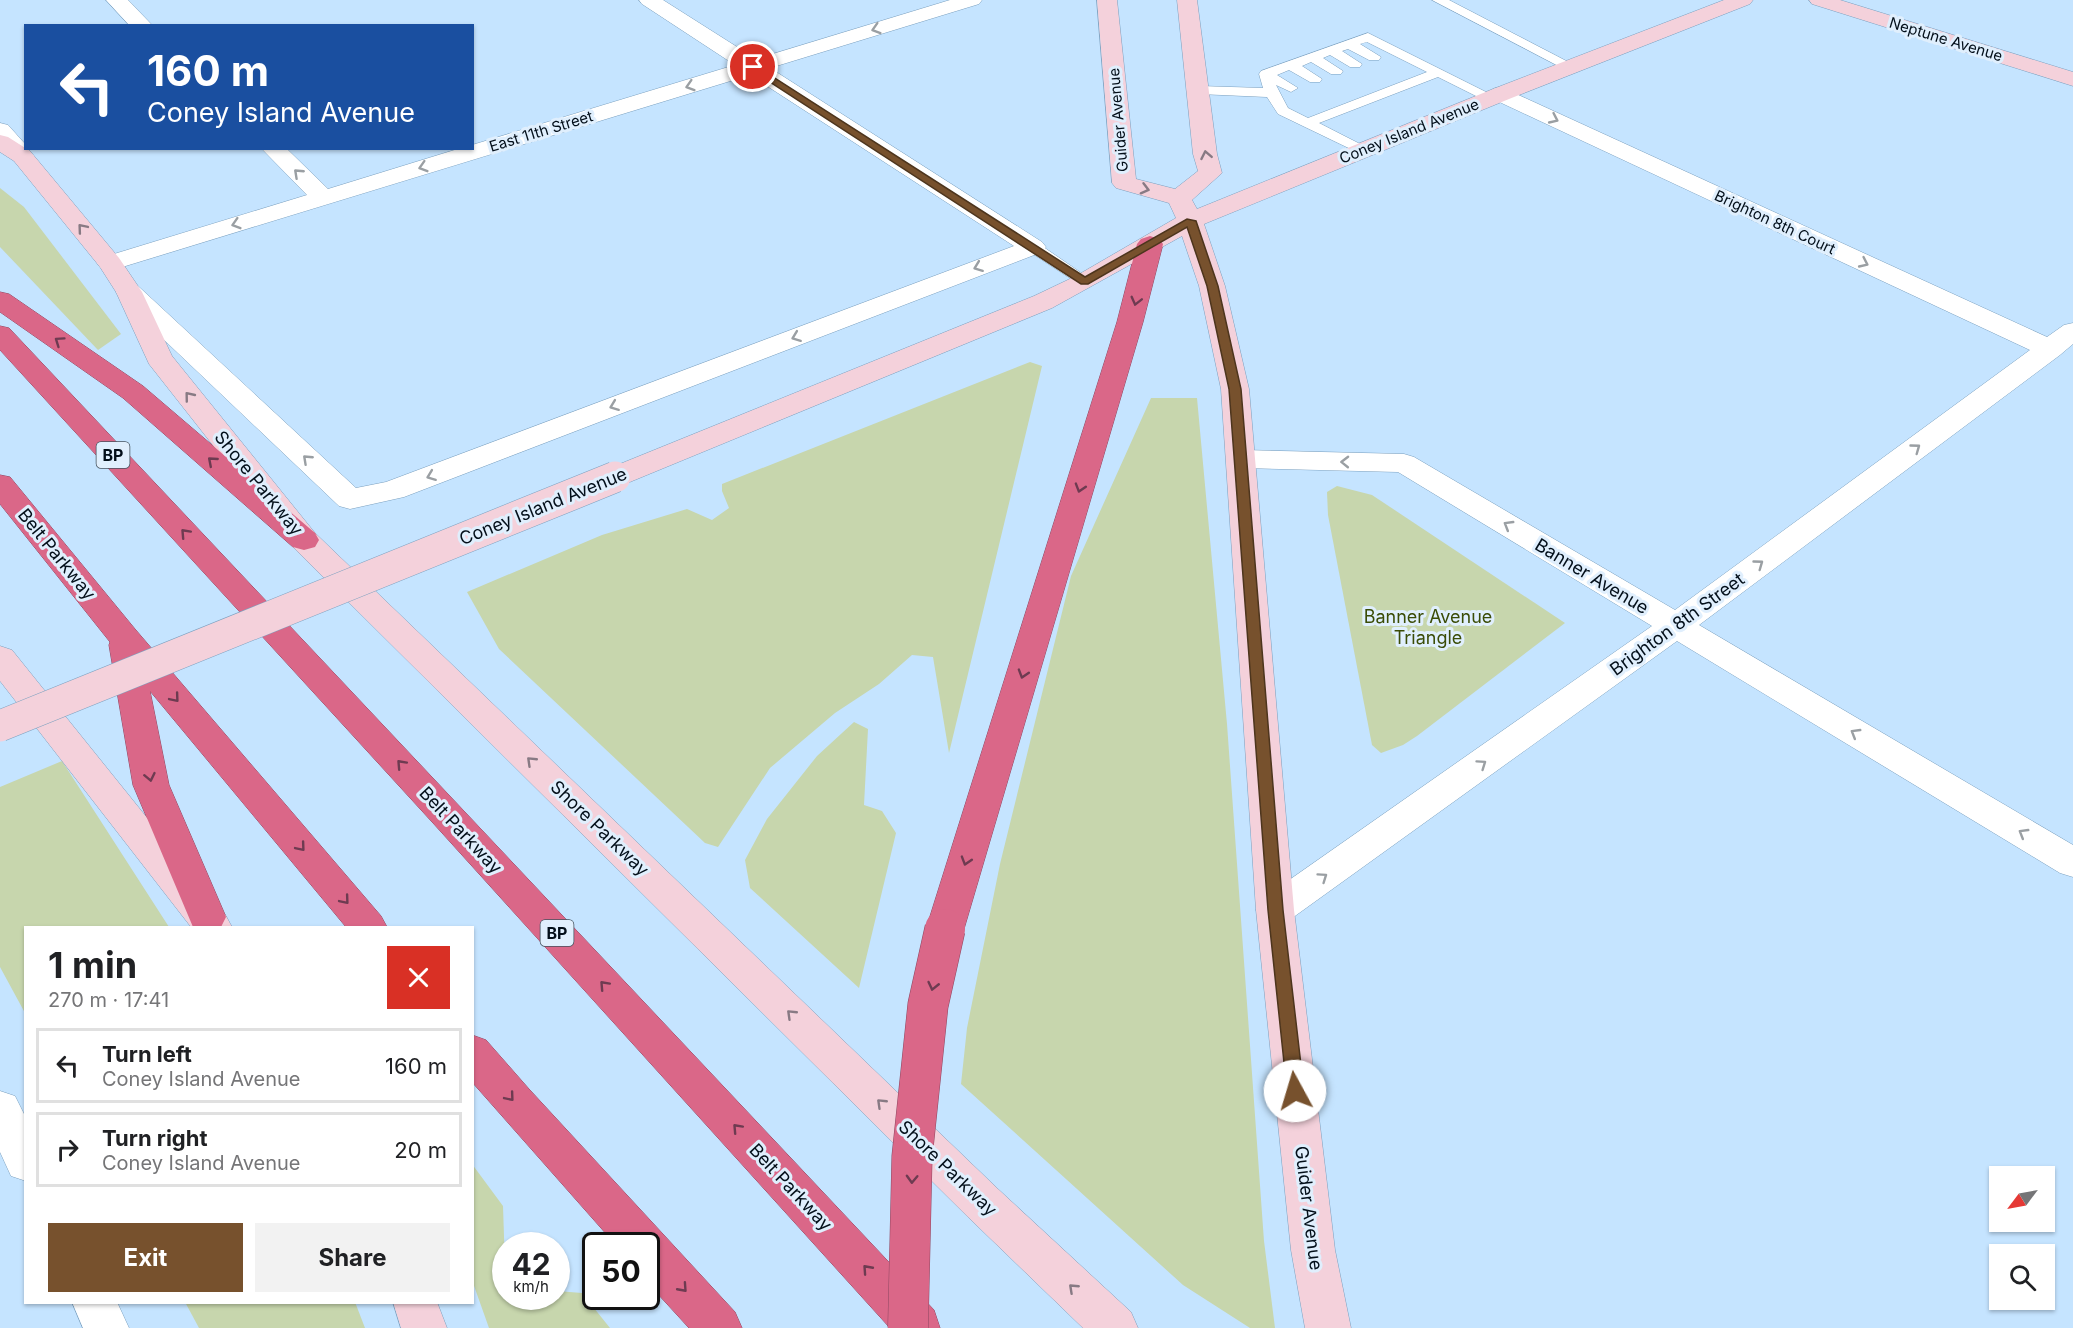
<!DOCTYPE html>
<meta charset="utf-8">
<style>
body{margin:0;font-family:Inter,sans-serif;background:#f2f2f2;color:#202124;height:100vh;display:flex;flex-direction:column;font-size:22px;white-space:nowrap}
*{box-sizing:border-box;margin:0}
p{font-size:20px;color:#757577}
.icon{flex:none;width:33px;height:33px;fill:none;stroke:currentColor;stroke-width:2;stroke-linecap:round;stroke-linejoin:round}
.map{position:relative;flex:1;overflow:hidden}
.side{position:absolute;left:24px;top:926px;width:450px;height:378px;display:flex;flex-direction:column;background:#fff;border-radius:0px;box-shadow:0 2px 4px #0004}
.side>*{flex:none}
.hud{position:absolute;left:24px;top:24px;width:450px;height:126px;border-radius:0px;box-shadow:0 2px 4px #0004;background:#1a4fa0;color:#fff;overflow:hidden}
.needle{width:39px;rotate:238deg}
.fabs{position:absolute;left:1989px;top:1166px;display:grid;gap:12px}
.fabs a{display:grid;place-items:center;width:66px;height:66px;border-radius:0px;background:#fff;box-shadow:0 2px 4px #0004;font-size:30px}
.speed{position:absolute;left:492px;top:1232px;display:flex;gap:12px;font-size:30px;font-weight:700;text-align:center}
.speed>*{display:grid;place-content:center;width:78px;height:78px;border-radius:50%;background:#fff;box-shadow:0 2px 4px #0004;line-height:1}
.speed small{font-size:15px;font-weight:400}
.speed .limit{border:3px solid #111;border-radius:9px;background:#fff;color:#111}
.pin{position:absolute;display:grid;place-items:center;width:51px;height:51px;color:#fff;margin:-26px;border:3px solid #fff;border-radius:50%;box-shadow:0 2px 6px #0007}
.me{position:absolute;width:66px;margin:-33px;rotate:354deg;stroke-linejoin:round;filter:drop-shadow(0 0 4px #0008)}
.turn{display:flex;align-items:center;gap:21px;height:126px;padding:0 24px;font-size:27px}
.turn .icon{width:78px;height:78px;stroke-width:2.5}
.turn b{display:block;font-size:42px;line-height:51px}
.round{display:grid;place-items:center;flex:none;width:63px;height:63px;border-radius:0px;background:#f2f2f2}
.head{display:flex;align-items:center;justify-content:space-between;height:102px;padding:0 24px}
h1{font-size:36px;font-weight:700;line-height:45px}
.cta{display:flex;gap:12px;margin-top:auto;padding:12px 24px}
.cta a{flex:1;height:69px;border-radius:0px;background:#77512d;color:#fff;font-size:24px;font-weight:700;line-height:69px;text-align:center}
.cta a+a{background:#f2f2f2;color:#202124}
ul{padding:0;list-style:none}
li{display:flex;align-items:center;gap:18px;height:75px;margin:0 12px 9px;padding:0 12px;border:3px solid #e0e0e0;border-radius:0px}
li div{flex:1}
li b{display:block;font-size:22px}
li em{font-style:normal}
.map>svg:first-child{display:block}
.green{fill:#c7d6ad}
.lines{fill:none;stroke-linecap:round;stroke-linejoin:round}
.lane-casing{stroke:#7ba0bf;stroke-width:1}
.street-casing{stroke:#7ba0bf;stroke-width:1}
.secondary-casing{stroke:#7ba0bf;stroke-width:1}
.highway-casing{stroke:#8f4862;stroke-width:1}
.lane{fill:#fff;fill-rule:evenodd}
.street{fill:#fff;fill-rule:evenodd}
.secondary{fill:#f4d1db;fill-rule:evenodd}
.highway{fill:#da6788;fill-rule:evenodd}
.secondary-bridge-casing{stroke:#7ba0bf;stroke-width:32;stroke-linecap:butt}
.highway-bridge-casing{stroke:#8f4862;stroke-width:41;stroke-linecap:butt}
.secondary-bridge{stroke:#f4d1db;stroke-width:31}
.highway-bridge{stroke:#da6788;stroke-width:40}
.oneway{stroke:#9a9fa3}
.oneway2{stroke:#887a84}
.oneway3{stroke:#6e3b51}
.route{fill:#77512d;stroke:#4d351d;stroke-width:1.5}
.labels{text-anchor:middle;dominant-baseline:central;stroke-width:6;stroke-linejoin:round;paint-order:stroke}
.far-street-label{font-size:15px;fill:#030f1a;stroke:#e0effd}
.shield{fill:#e0effd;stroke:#45525e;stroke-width:1.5}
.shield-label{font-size:16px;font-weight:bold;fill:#030f1a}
.street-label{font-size:18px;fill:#030f1a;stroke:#e0effd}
.park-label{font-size:18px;fill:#3a4c06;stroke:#e0effd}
</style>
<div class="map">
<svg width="2073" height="1328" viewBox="0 0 2073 1328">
<rect width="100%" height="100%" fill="#c5e4ff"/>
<g class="green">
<path d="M 0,188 L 24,207 L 121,334 L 98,350 L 0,247 Z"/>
<path d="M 1030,362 L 1042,366 L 949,753 L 933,657 L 912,655 L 879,684 L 835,713 L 770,768 L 718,847 L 705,843 L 499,649 L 467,592 L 602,535 L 687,509 L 712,520 L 729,508 L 722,491 L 722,484 Z"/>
<path d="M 1151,398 L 1197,398 L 1227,724 L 1264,1241 L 1275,1328 L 1250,1328 L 1183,1285 L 961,1084 L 967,1028 L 1000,864 L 1071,576 Z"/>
<path d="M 1337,486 L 1372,495 L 1565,623 L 1417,736 L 1403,745 L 1381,753 L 1372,745 L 1328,515 L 1327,492 Z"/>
<path d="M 854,722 L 868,729 L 864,805 L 882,811 L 896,833 L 859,988 L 750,888 L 745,860 L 767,819 L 817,756 Z"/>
<path d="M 62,761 L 169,927 L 26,927 L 25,1013 L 0,967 L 0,787 Z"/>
<path d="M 472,1164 L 503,1206 L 506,1296 L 556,1296 L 557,1291 L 582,1293 L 610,1328 L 489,1328 L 473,1283 Z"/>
<path d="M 185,1302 L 355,1302 L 365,1328 L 199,1328 Z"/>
</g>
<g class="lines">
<defs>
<g id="lane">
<path d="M 1432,0 L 1449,0 L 1578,67 L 1571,71 L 1566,70 Z"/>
<path d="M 1368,33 L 1498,98 L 1496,101 L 1486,101 L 1438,77 L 1319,123 L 1366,147 L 1368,150 L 1361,154 L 1278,114 L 1267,97 L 1199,94 L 1192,90 L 1199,86 L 1263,88 L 1259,74 L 1261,71 ZM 1367,42 L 1427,72 L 1308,118 L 1288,108 L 1276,85 L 1291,92 L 1298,88 L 1277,75 L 1289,70 L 1310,82 L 1320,82 L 1322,79 L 1302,66 L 1311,62 L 1331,74 L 1341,74 L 1343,71 L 1323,58 L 1330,55 L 1350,67 L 1360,67 L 1362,64 L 1342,51 L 1348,49 L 1369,60 L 1379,60 L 1381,57 L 1360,44 Z"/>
<path d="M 1033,242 L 1039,244 L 1093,281 L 1091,284 L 1079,284 L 1027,250 L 1025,247 Z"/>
</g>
<g id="street">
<path d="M 106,0 L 128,0 L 153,26 L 130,26 Z"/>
<path d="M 639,0 L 663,0 L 756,59 L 950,0 L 982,0 L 979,4 L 770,68 L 1042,242 L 1046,247 L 1042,252 L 404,497 L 350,509 L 339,506 L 120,298 L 116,292 L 120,286 L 129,284 L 138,286 L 356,488 L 386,482 L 1014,246 L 750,75 L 119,268 L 110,271 L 101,268 L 97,263 L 101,258 L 307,195 L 261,148 L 286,148 L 328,189 L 461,148 L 472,148 L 472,145 L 735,65 L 642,4 Z"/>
<path d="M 1501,87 L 2047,337 L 2064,325 L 2073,323 L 2073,344 L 2060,355 L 1699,625 L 2073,845 L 2073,877 L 2060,873 L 1677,641 L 1288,921 L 1275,925 L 1262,921 L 1256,910 L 1262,899 L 1652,626 L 1398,472 L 1242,468 L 1232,465 L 1227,459 L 1232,453 L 1242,450 L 1404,454 L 1414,457 L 1675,610 L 2030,350 L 1493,99 L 1490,94 L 1493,89 Z"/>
<path d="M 0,123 L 8,125 L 26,145 L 26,148 L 34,156 L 30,161 C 18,164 3,157 0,143 C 0,137 0,129 0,123 Z"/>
<path d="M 0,1091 L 15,1096 L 26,1118 L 26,1181 L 11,1176 L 0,1152 Z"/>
<path d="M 72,1302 L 117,1302 L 129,1328 L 83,1328 Z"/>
</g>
<g id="secondary">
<path d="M 1097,0 L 1117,0 L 1136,179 L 1175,189 L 1198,171 L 1193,154 L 1177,0 L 1197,0 L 1217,154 L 1222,173 L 1192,200 L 1197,209 L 1493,89 L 1724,0 L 1753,0 L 1750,4 L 1509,99 L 1204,224 L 1225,286 L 1249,389 L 1294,910 L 1335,1250 L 1351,1328 L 1305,1328 L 1291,1250 L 1256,910 L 1221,389 L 1199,286 L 1182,236 L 1052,308 L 625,484 L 615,486 L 605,484 L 600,477 L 605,470 L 1034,296 L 1076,276 L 1176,218 L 1169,203 L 1116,188 L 1112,183 Z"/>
<path d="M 1809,0 L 1840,0 L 2073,72 L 2073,86 L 1812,4 Z"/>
<path d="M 0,135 L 8,137 L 30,151 L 119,258 L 142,292 L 172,356 L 315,533 L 998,1189 L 1131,1312 L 1138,1328 L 1083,1328 L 968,1217 L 293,547 L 149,364 L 116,292 L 100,267 L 14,161 L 0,152 Z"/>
<path d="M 0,646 L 12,650 L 226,916 L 232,927 L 191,927 L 0,681 Z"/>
<path d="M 393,1302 L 437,1302 L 447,1328 L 401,1328 Z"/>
</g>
<g id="highway">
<path d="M 1150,236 L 1159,239 L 1163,244 L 1143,322 L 964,929 L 958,940 L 945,944 L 932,940 L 926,929 L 1117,322 L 1137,244 L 1141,239 Z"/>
<path d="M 0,292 L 9,294 L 143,386 L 315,533 L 319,540 L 315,547 L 304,550 L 293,547 L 123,398 L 0,312 Z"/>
<path d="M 0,326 L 9,328 L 934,1310 L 940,1328 L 890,1328 L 433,823 L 0,350 Z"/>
<path d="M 0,475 L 10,477 L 135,629 L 381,916 L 387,927 L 346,927 L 150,691 L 169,785 L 226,917 L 221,927 L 193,927 L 133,785 L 109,645 L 110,642 L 0,504 Z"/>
<path d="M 472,1035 L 486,1040 L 529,1089 L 735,1312 L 742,1328 L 689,1328 L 646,1281 L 646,1245 L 616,1245 L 472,1082 Z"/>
</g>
</defs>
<use href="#lane" class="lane-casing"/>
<use href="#street" class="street-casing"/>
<use href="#secondary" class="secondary-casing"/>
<use href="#highway" class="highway-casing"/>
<use href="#lane" class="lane"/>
<use href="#street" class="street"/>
<use href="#secondary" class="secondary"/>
<use href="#highway" class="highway"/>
<defs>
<path id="secondary-bridge" d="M 0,726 L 615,477"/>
<path id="highway-bridge" d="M 908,1328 L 912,1157 L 928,1005 L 945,929"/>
</defs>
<use href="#secondary-bridge" class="secondary-bridge-casing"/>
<use href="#highway-bridge" class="highway-bridge-casing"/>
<use href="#secondary-bridge" class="secondary-bridge"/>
<use href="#highway-bridge" class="highway-bridge"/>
</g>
<defs><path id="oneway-chevron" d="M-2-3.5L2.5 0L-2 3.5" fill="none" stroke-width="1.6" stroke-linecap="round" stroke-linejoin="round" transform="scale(1.5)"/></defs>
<g class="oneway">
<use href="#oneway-chevron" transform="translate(876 29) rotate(163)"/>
<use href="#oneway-chevron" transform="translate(690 86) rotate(163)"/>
<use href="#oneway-chevron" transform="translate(1554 119) rotate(25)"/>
<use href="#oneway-chevron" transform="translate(423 167) rotate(163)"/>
<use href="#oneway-chevron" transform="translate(298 173) rotate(-137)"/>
<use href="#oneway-chevron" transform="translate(236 224) rotate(163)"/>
<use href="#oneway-chevron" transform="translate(1864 263) rotate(25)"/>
<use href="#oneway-chevron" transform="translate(978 267) rotate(159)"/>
<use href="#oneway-chevron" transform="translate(796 337) rotate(159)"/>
<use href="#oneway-chevron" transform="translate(614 406) rotate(159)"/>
<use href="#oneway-chevron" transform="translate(1916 448) rotate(-36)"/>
<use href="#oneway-chevron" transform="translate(307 459) rotate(-137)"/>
<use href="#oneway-chevron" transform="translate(1345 462) rotate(-179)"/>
<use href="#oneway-chevron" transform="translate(431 476) rotate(159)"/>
<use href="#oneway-chevron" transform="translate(1508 525) rotate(-149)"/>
<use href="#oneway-chevron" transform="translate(1759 564) rotate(-36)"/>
<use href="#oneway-chevron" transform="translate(1855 733) rotate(-149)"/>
<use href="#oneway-chevron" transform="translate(1482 764) rotate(-35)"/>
<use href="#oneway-chevron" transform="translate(2023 833) rotate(-149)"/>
<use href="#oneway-chevron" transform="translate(1323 877) rotate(-35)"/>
</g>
<g class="oneway2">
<use href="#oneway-chevron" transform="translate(1206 155) rotate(-101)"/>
<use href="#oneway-chevron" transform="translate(1145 189) rotate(15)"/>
<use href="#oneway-chevron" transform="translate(82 228) rotate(-130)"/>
<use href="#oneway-chevron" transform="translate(189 396) rotate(-129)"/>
<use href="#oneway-chevron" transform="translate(531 761) rotate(-136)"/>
<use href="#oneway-chevron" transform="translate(791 1014) rotate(-136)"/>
<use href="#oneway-chevron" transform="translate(881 1103) rotate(-136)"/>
<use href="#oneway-chevron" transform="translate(1073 1288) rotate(-137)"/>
</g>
<g class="oneway3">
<use href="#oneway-chevron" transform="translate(1136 301) rotate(104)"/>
<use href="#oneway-chevron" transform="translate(59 341) rotate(-145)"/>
<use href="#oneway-chevron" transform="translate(212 461) rotate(-139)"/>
<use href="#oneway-chevron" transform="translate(1080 488) rotate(107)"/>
<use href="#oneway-chevron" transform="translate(185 533) rotate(-133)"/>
<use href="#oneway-chevron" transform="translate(1023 674) rotate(107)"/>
<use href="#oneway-chevron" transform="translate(175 698) rotate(50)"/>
<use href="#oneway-chevron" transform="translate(401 764) rotate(-133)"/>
<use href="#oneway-chevron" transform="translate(150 777) rotate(78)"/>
<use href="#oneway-chevron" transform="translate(301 847) rotate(50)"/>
<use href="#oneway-chevron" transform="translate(966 861) rotate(107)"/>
<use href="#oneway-chevron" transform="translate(345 900) rotate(50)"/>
<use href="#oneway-chevron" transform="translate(604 985) rotate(-133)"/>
<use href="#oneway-chevron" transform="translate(933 986) rotate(103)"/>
<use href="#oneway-chevron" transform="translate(510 1097) rotate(50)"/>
<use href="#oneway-chevron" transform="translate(737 1128) rotate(-133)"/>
<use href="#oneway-chevron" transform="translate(912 1179) rotate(92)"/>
<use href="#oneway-chevron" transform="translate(867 1269) rotate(-132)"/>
<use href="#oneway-chevron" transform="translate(683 1288) rotate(48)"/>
</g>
<path class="route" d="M 753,64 L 1085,277 L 1187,219 L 1196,221 L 1218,286 L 1241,389 L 1283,910 L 1304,1091 L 1301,1097 L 1295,1099 L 1289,1097 L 1287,1091 L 1268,910 L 1229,389 L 1207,286 L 1187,227 L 1088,284 L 1081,284 L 750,69 L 749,67 Z"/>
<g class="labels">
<g class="far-street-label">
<text transform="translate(1946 39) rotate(17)">Neptune Avenue</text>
<text transform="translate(1118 120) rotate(-95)">Guider Avenue</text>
<text transform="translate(541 131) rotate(-17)">East 11th Street</text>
<text transform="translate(1409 131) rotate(-22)">Coney Island Avenue</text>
<text transform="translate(1775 222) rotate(25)">Brighton 8th Court</text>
</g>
<g class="shield">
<rect x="96.5" y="442" width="33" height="26" rx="4.5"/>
<rect x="540.5" y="920" width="33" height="26" rx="4.5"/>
</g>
<g class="shield-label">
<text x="113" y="455">BP</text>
<text x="557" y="933">BP</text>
</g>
<g class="street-label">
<text transform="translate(259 483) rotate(51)">Shore Parkway</text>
<text transform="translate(543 506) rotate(-22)">Coney Island Avenue</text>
<text transform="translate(57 554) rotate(51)">Belt Parkway</text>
<text transform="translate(1592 576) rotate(31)">Banner Avenue</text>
<text transform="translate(1677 624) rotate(-36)">Brighton 8th Street</text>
<text transform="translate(600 828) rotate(44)">Shore Parkway</text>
<text transform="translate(461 830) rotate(47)">Belt Parkway</text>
<text transform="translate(948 1168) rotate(44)">Shore Parkway</text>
<text transform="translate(791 1187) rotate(47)">Belt Parkway</text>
<text transform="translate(1309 1208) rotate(83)">Guider Avenue</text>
</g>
<g class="park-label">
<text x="1428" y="616">Banner Avenue<tspan x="1428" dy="21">Triangle</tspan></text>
</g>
</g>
</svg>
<div class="fabs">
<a><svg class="needle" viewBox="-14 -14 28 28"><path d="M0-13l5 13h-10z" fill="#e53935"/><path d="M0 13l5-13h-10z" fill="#757577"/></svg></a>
<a><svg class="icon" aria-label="search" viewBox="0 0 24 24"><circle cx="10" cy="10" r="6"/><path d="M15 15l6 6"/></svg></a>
</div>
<div class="speed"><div>42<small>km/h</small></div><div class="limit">50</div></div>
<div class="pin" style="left:753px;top:67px;background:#d93025"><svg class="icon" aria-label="arrive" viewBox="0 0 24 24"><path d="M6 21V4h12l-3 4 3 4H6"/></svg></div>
<svg class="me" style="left:1295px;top:1091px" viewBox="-20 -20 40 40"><circle r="19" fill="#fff"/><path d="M0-13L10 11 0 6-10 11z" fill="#77512d"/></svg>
<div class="hud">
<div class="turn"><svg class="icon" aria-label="left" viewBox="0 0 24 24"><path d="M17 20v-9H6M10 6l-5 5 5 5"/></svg><div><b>160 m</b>Coney Island Avenue</div></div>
</div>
<section class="side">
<div class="head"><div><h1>1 min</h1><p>270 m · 17:41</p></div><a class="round" style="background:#d93025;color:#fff"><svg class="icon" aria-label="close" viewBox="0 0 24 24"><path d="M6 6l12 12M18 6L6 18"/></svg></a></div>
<ul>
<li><svg class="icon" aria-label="left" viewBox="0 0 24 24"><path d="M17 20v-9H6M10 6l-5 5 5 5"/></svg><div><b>Turn left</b><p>Coney Island Avenue</p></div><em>160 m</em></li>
<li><svg class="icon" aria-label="right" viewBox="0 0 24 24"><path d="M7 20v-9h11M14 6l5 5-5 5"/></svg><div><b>Turn right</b><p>Coney Island Avenue</p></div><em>20 m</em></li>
</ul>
<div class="cta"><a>Exit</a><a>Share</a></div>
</section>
</div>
